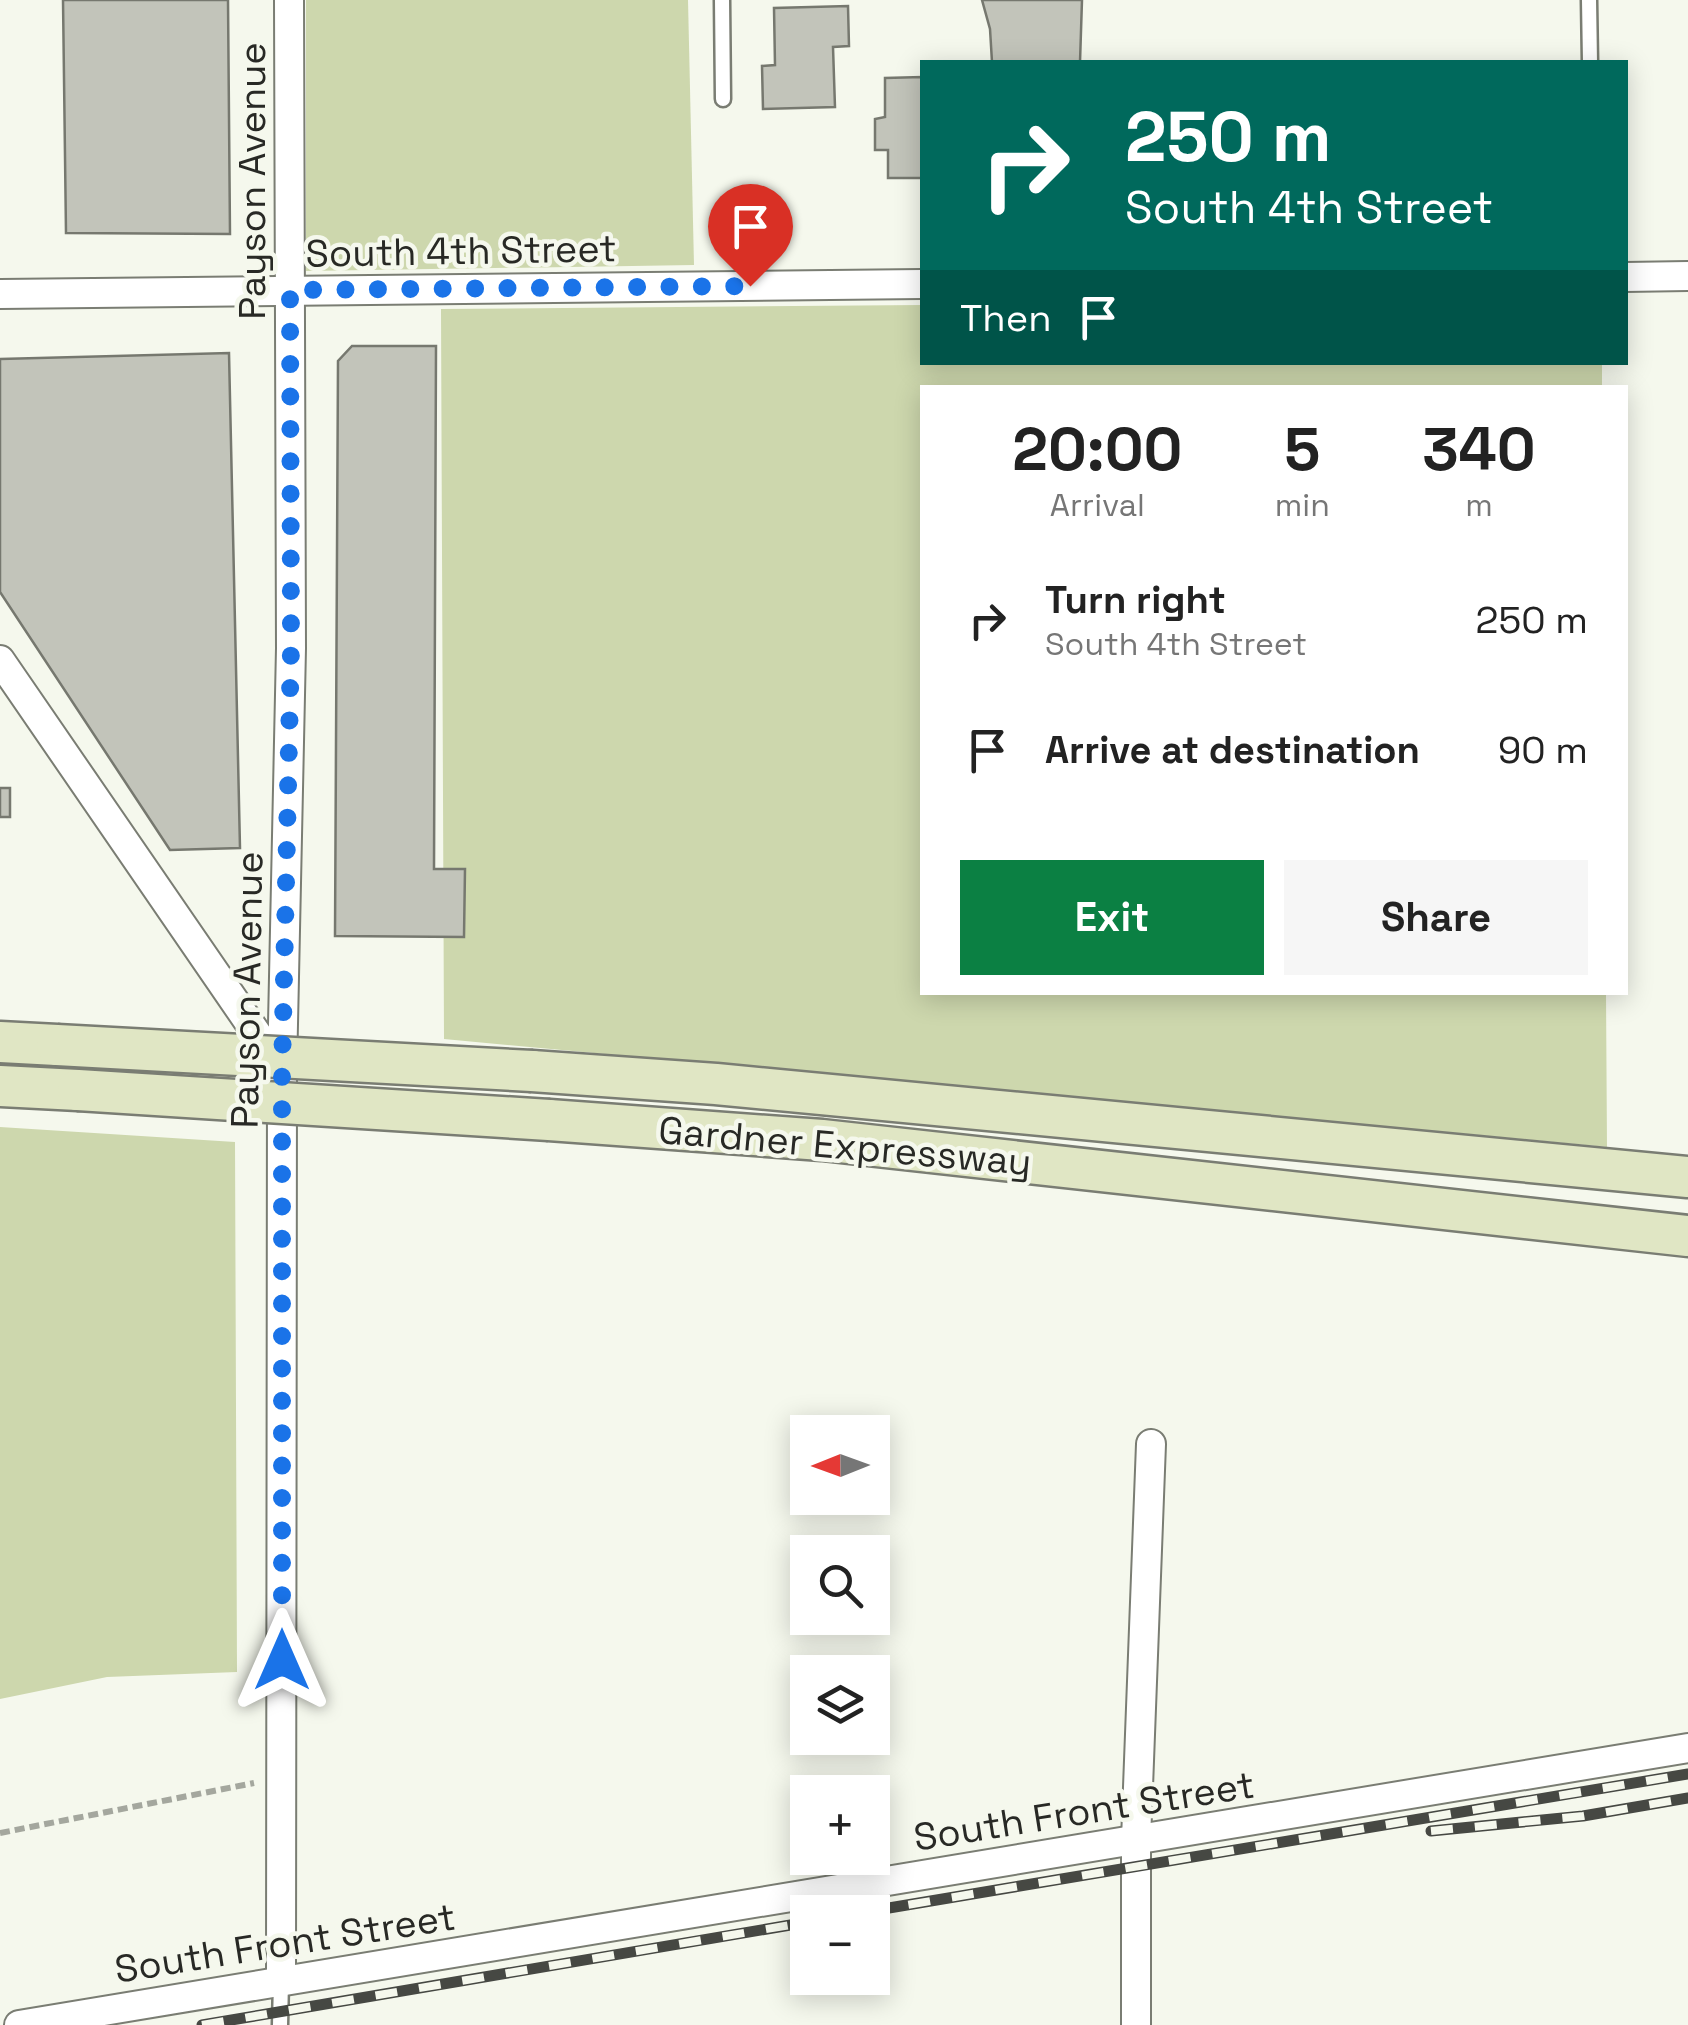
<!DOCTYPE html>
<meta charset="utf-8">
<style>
body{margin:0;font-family:"Space Grotesk",sans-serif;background:#f6f6f6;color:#222;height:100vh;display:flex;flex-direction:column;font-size:38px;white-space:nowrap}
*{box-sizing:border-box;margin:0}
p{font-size:32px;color:#767676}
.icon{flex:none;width:55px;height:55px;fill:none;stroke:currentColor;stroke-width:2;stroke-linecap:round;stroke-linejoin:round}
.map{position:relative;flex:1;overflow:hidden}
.details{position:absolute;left:920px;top:385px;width:708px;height:610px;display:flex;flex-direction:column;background:#fff;border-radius:0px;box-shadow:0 5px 25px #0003}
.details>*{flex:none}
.top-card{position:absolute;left:920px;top:60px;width:708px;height:305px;border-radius:0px;box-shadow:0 5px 25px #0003;background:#00695c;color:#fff;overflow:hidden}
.needle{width:65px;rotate:269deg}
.fabs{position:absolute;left:790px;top:1415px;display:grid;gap:20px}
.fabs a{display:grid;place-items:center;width:100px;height:100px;border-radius:0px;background:#fff;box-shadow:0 5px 25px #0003;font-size:50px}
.pin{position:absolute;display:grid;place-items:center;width:85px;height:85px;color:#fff;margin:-102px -42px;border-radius:50% 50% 50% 0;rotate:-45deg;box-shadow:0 0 10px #0007}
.pin .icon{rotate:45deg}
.me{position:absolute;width:110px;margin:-55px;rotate:0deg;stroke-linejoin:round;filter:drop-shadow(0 0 8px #0008)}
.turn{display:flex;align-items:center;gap:35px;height:210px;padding:0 40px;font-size:45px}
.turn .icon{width:130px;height:130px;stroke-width:2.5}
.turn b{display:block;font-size:70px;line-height:85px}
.then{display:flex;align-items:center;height:95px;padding:0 40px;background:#0003;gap:20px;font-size:38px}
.eta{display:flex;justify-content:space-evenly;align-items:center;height:170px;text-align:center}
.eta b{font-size:60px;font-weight:700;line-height:70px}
.action{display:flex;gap:20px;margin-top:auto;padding:20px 40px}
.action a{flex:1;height:115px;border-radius:0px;background:#0b8043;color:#fff;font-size:40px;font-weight:700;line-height:115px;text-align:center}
.action a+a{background:#f6f6f6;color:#222}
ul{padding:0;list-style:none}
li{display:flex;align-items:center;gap:30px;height:130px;padding:0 40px}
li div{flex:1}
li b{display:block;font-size:38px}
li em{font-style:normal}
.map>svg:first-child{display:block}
.green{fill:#cdd7ad}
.building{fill:#c2c4ba;stroke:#76786f;stroke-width:2.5}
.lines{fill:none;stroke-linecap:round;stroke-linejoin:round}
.service-casing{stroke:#7a7d73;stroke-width:19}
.minor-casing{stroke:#7a7d73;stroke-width:32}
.secondary-casing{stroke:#7a7d73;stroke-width:45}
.path{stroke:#a4a79e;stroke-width:6;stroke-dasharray:10 5;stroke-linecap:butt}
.service{stroke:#fff;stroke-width:14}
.minor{stroke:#fff;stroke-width:28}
.secondary{stroke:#e0e6c4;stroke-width:40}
.rail-casing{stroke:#464843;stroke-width:11}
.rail{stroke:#f5f8ed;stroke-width:8;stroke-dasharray:22;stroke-linecap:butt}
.secondary-bridge-casing{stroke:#7a7d73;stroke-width:45;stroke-linecap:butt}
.secondary-bridge{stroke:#e0e6c4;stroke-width:40}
.route{stroke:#1a73e8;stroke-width:18;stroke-dasharray:0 32.4}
.labels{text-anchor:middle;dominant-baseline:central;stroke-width:9;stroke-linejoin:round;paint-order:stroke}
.street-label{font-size:38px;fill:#282925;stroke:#f5f8ed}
</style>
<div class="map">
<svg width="1688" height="2025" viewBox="0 0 1688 2025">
<rect width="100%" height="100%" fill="#f5f8ed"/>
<g class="green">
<path d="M 306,0 L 688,0 L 694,265 L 306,271 Z"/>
<path d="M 922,305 L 922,362 L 1602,363 L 1602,388 L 922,388 L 922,992 L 1606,993 L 1607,1147 L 444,1039 L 441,309 Z"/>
<path d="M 0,1127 L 235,1142 L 237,1672 L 107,1677 L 0,1699 Z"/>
</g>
<g class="building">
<path d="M 63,0 L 228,0 L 230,234 L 66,233 Z"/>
<path d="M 982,0 L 1082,0 L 1080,62 L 992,62 L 990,29 Z"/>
<path d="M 848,6 L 849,46 L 833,47 L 835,107 L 763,109 L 762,66 L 775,65 L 774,8 Z"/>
<path d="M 922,77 L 922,178 L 888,178 L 888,150 L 875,150 L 875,119 L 885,117 L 885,78 Z"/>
<path d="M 352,346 L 436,346 L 434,869 L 465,869 L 464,937 L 335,936 L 338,361 Z"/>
<path d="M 229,353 L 240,848 L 170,850 L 0,592 L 0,359 Z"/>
<rect x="0" y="788" width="10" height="29"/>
</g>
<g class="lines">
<defs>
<g id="service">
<path d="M 722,0 L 723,99"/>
<path d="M 1589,0 L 1590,62"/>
<path d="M 280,2025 L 281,1981"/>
</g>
<g id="minor">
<path d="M 1625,277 L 1688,276"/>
<path d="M 0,294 L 922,284"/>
<path d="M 0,660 L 279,1066"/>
<path d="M 281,1981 L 282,1071 L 291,648 L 289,0"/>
<path d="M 19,2025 L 1688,1748"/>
<path d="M 1136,2025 L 1136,1840 L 1151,1444"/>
</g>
<g id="secondary">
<path d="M 0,1042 L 57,1045"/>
<path d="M 532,1071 L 716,1084 L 1688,1177"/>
<path d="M 0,1086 L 78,1090"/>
<path d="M 549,1120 L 822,1140 L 1688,1236"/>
</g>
</defs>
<use href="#service" class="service-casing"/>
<use href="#minor" class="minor-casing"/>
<use href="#secondary" class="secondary-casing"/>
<path class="path" d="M 0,1833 L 254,1783"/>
<use href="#service" class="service"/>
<use href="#minor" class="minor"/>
<use href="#secondary" class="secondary"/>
<defs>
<g id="rail">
<path d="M 1431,1831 L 1583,1816 L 1688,1798"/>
<path d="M 865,1912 L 1688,1774"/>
<path d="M 202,2025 L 808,1922"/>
</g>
</defs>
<use href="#rail" class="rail-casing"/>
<use href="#rail" class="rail"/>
<defs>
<g id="secondary-bridge">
<path d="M 57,1045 L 532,1071"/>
<path d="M 78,1090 L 549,1120"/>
</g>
</defs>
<use href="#secondary-bridge" class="secondary-bridge-casing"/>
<use href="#secondary-bridge" class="secondary-bridge"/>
</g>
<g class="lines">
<path class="route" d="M 282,1660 L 282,1072 L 291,648 L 290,290 L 750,286"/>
</g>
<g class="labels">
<g class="street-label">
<text transform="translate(252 181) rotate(-90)">Payson Avenue</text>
<text transform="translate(461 251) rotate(-1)">South 4th Street</text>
<text transform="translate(247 990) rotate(-89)">Payson Avenue</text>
<text transform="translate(845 1146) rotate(5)">Gardner Expressway</text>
<text transform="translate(1084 1811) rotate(-9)">South Front Street</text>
<text transform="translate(285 1943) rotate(-9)">South Front Street</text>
</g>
</g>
</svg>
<div class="fabs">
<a><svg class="needle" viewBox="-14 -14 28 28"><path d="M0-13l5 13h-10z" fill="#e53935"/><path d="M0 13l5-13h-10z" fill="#767676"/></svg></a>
<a><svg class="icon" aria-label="search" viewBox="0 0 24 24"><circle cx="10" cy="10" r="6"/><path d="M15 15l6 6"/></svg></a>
<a><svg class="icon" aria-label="layers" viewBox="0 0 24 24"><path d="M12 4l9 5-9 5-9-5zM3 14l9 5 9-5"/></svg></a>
<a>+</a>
<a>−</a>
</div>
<div class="pin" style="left:750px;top:286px;background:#d93025"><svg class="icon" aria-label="arrive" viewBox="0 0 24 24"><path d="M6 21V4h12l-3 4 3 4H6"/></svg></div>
<svg class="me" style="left:282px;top:1660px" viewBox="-20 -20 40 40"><path d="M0-17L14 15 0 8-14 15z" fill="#1a73e8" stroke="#fff" stroke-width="4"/></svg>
<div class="top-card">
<div class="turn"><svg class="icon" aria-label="right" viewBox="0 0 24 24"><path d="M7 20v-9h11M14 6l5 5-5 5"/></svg><div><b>250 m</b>South 4th Street</div></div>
<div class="then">Then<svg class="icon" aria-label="arrive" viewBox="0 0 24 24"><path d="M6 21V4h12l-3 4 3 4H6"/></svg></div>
</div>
<section class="details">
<div class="eta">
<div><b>20:00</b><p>Arrival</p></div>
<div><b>5</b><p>min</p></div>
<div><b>340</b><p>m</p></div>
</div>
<ul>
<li><svg class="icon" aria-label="right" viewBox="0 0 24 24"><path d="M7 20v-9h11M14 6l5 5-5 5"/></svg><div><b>Turn right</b><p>South 4th Street</p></div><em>250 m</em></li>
<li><svg class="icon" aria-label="arrive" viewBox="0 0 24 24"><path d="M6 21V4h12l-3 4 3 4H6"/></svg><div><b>Arrive at destination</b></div><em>90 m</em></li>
</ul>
<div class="action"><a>Exit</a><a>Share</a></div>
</section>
</div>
